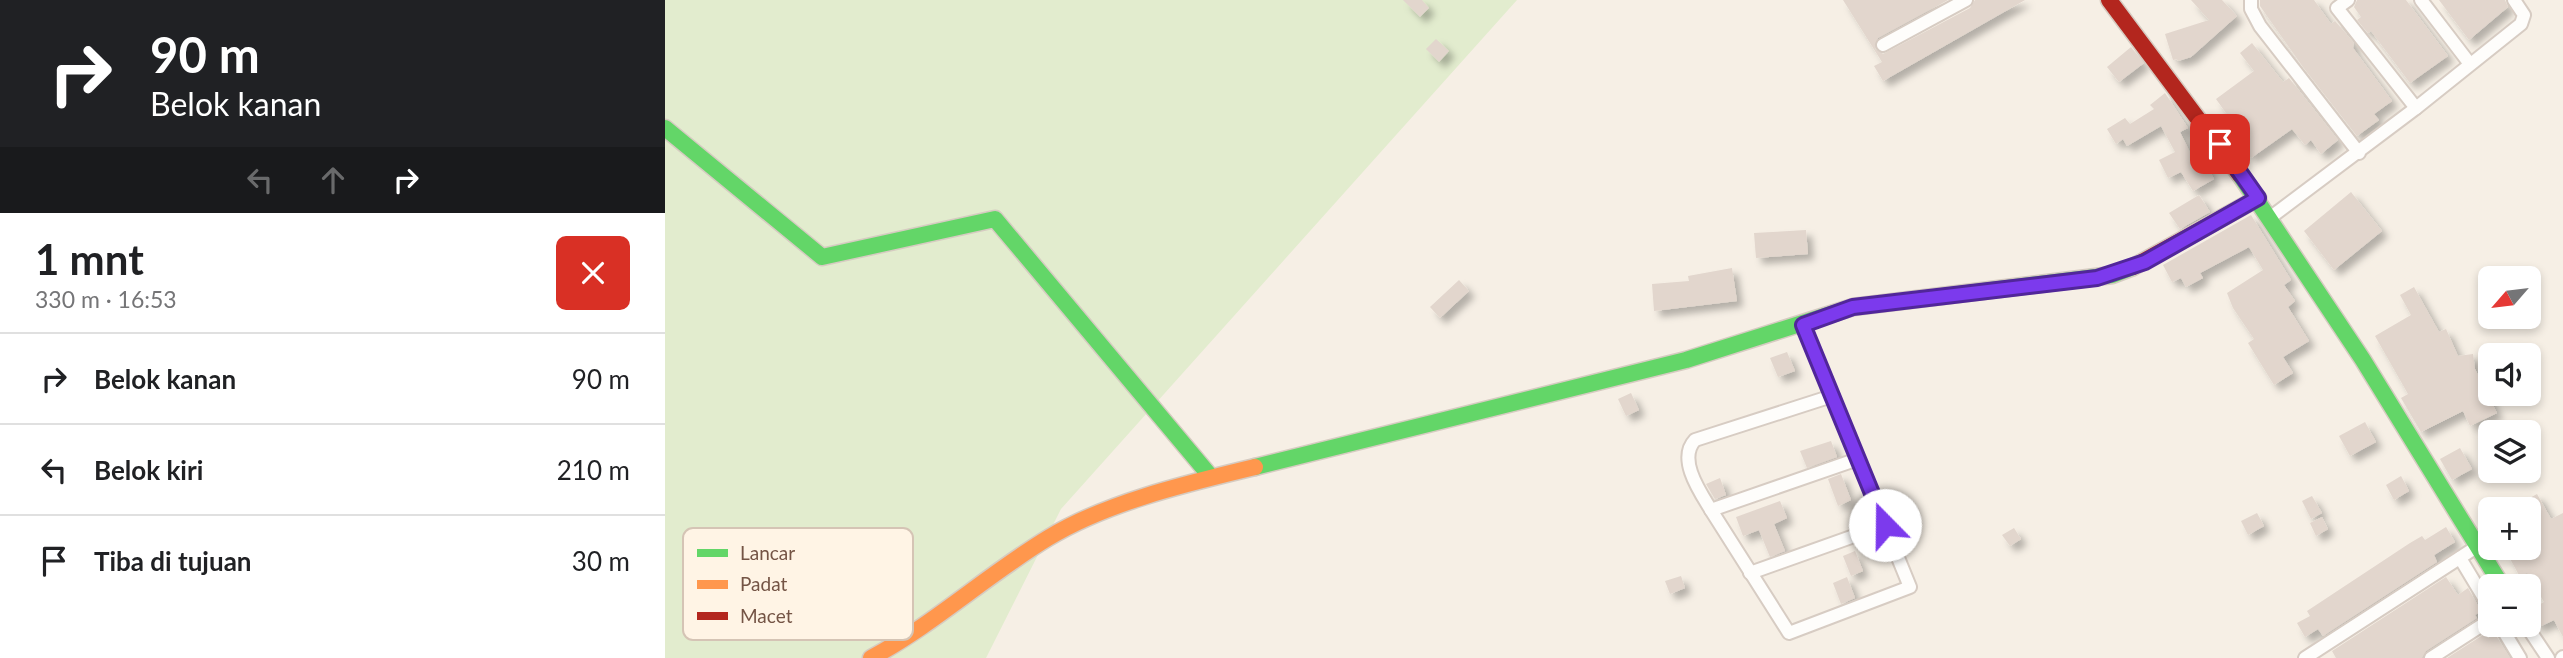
<!DOCTYPE html>
<html lang="id">
<meta charset="utf-8">
<style>
body{margin:0;font-family:Lato,sans-serif;background:#f6f6f6;color:#202124;height:100vh;display:flex;flex-direction:column;font-size:26px;white-space:nowrap}
*{box-sizing:border-box;margin:0}
p{font-size:23px;color:#757577}
.icon{flex:none;width:38px;height:38px;fill:none;stroke:currentColor;stroke-width:2;stroke-linecap:round;stroke-linejoin:round}
.map{position:relative;flex:1;overflow:hidden}
.panel{display:flex;flex-direction:column;background:#fff;width:665px}
.panel>*{flex:none}
.top-card{background:#202124;color:#fff;overflow:hidden}
.needle{width:46px;rotate:242deg}
.controls{position:absolute;left:1813px;top:266px;display:grid;gap:14px}
.controls a{display:grid;place-items:center;width:63px;height:63px;border-radius:10px;background:#fff;box-shadow:0 4px 10px #0003;font-size:35px}
.pin{position:absolute;display:grid;place-items:center;width:60px;height:60px;color:#fff;margin:-30px;border-radius:14px;box-shadow:0 4px 10px #0006}
.me{position:absolute;width:77px;margin:-38px;rotate:338deg;stroke-linejoin:round;filter:drop-shadow(0 0 5px #0008)}
.turn{display:flex;align-items:center;gap:24px;height:147px;padding:0 35px;font-size:32px}
.turn .icon{width:91px;height:91px;stroke-width:2.5}
.turn b{display:block;font-size:49px;line-height:60px}
.lanes{display:flex;align-items:center;height:66px;padding:0 35px;background:#0003;justify-content:center;gap:35px;direction:ltr}
.lanes .off{opacity:.35}
.round{display:grid;place-items:center;flex:none;width:74px;height:74px;border-radius:10px;background:#f6f6f6}
.headline{display:flex;align-items:center;justify-content:space-between;height:119px;padding:0 35px}
h1{font-size:42px;font-weight:700;line-height:52px}
ul{padding:0;list-style:none}
li{display:flex;align-items:center;gap:21px;height:91px;padding:0 35px;border-top:2px solid #e0e0e0}
li div{flex:1}
li b{display:block;font-size:26px}
li em{font-style:normal}
main{display:flex;flex:1;min-height:0}
.map>svg:first-child{display:block}
.green{fill:#e2ecce}
.building{fill:#e2d6cd;filter:url(#shadow)}
.lines{fill:none;stroke-linecap:round;stroke-linejoin:round}
.street-casing{stroke:#d7ccc3;stroke-width:16}
.fast-casing{stroke:#d6cbc1;stroke-width:19}
.slow-casing{stroke:#d6cbc1;stroke-width:19}
.jam-casing{stroke:#d6cbc1;stroke-width:19}
.street{stroke:#fefdfb;stroke-width:12}
.fast{stroke:#63d668;stroke-width:16}
.slow{stroke:#ff974d;stroke-width:16}
.jam{stroke:#b3261e;stroke-width:16}
.route-casing{stroke:#51269a;stroke-width:18}
.route{stroke:#7c3aed;stroke-width:12}
.key{fill:#fff4e5;stroke:#d5c4b5;stroke-width:2}
.key-label{font-size:19px;fill:#745445}
</style>
<main>
<section class="panel">
<div class="top-card">
<div class="turn"><svg class="icon" aria-label="right" viewBox="0 0 24 24"><path d="M7 20v-9h11M14 6l5 5-5 5"/></svg><div><b>90 m</b>Belok kanan</div></div>
<div class="lanes"><svg class="icon off" aria-label="left" viewBox="0 0 24 24"><path d="M17 20v-9H6M10 6l-5 5 5 5"/></svg><svg class="icon off" aria-label="ahead" viewBox="0 0 24 24"><path d="M12 20V5M6 11l6-6 6 6"/></svg><svg class="icon" aria-label="right" viewBox="0 0 24 24"><path d="M7 20v-9h11M14 6l5 5-5 5"/></svg></div>
</div>
<div class="headline"><div><h1>1 mnt</h1><p>330 m · 16:53</p></div><a class="round" style="background:#d93025;color:#fff"><svg class="icon" aria-label="close" viewBox="0 0 24 24"><path d="M6 6l12 12M18 6L6 18"/></svg></a></div>
<ul>
<li><svg class="icon" aria-label="right" viewBox="0 0 24 24"><path d="M7 20v-9h11M14 6l5 5-5 5"/></svg><div><b>Belok kanan</b></div><em>90 m</em></li>
<li><svg class="icon" aria-label="left" viewBox="0 0 24 24"><path d="M17 20v-9H6M10 6l-5 5 5 5"/></svg><div><b>Belok kiri</b></div><em>210 m</em></li>
<li><svg class="icon" aria-label="arrive" viewBox="0 0 24 24"><path d="M6 21V4h12l-3 4 3 4H6"/></svg><div><b>Tiba di tujuan</b></div><em>30 m</em></li>
</ul>
</section>
<div class="map">
<svg width="1898" height="658" viewBox="0 0 1898 658">
<defs>
<filter id="shadow"><feDropShadow dx="6" dy="6" stdDeviation="3.5" flood-color="#0004"/></filter>
</defs>
<rect width="100%" height="100%" fill="#f6efe5"/>
<path class="green" d="M 0,0 L 852,0 L 396,509 L 321,658 L 0,658 Z"/>
<g class="building">
<path d="M 738,0 L 757,0 L 764,8 L 755,17 Z"/>
<path d="M 1178,0 L 1283,0 L 1213,38 L 1210,49 L 1218,54 L 1305,8 L 1310,0 L 1360,0 L 1218,81 L 1209,66 L 1217,62 Z"/>
<path d="M 1526,0 L 1557,0 L 1572,16 L 1526,57 L 1513,61 L 1512,59 L 1508,60 L 1500,34 L 1544,20 Z"/>
<path d="M 1595,0 L 1649,0 L 1666,24 L 1670,21 L 1689,43 L 1688,48 L 1727,101 L 1709,114 L 1714,120 L 1692,136 L 1638,67 L 1595,6 Z"/>
<path d="M 1692,0 L 1741,0 L 1783,56 L 1745,83 L 1706,31 L 1703,33 L 1692,20 L 1696,17 L 1689,7 Z"/>
<path d="M 1774,0 L 1840,0 L 1843,7 L 1804,40 Z"/>
<path d="M 771,39 L 784,51 L 774,62 L 761,49 Z"/>
<path d="M 1587,43 L 1618,82 L 1624,78 L 1673,140 L 1656,154 L 1646,140 L 1640,145 L 1627,129 L 1586,158 L 1561,123 L 1566,120 L 1551,99 L 1589,71 L 1575,53 Z"/>
<path d="M 1466,47 L 1479,63 L 1454,82 L 1442,67 Z"/>
<path d="M 1500,93 L 1523,128 L 1515,132 L 1532,167 L 1540,163 L 1549,179 L 1528,191 L 1516,172 L 1503,178 L 1494,160 L 1510,152 L 1496,126 L 1462,146 L 1458,139 L 1451,144 L 1442,129 L 1460,118 L 1465,124 L 1489,109 L 1485,105 Z"/>
<path d="M 1686,192 L 1717,231 L 1669,270 L 1639,231 Z"/>
<path d="M 1534,195 L 1545,212 L 1515,229 L 1504,213 Z"/>
<path d="M 1586,215 L 1626,280 L 1619,285 L 1630,301 L 1623,307 L 1644,341 L 1618,357 L 1628,373 L 1609,385 L 1583,343 L 1589,339 L 1568,308 L 1562,293 L 1598,270 L 1584,247 L 1535,273 L 1538,278 L 1521,287 L 1516,278 L 1507,282 L 1498,265 Z"/>
<path d="M 1141,230 L 1143,254 L 1091,258 L 1089,233 Z"/>
<path d="M 1067,268 L 1072,301 L 989,311 L 987,284 L 1024,281 L 1023,276 Z"/>
<path d="M 794,280 L 804,291 L 775,318 L 765,307 Z"/>
<path d="M 1749,287 L 1774,332 L 1781,329 L 1793,356 L 1808,354 L 1810,369 L 1832,413 L 1805,426 L 1798,411 L 1756,432 L 1736,398 L 1743,394 L 1710,336 L 1746,315 L 1735,295 Z"/>
<path d="M 1122,352 L 1130,371 L 1113,377 L 1105,358 Z"/>
<path d="M 966,393 L 974,410 L 961,416 L 953,399 Z"/>
<path d="M 1700,422 L 1711,442 L 1685,456 L 1674,436 Z"/>
<path d="M 1166,441 L 1172,457 L 1142,468 L 1135,451 Z"/>
<path d="M 1795,448 L 1807,469 L 1787,480 L 1775,459 Z"/>
<path d="M 1176,474 L 1186,500 L 1173,506 L 1163,479 Z"/>
<path d="M 1736,476 L 1744,491 L 1729,500 L 1721,485 Z"/>
<path d="M 1055,478 L 1061,495 L 1050,499 L 1041,484 Z"/>
<path d="M 1872,494 L 1886,519 L 1898,513 L 1898,637 L 1889,620 L 1874,627 L 1864,610 L 1879,602 L 1862,573 L 1855,577 L 1842,553 L 1851,548 L 1864,548 L 1864,509 L 1845,509 Z"/>
<path d="M 1647,496 L 1657,513 L 1646,519 L 1637,501 Z"/>
<path d="M 1115,501 L 1122,518 L 1109,524 L 1120,551 L 1105,557 L 1094,530 L 1078,536 L 1071,517 Z"/>
<path d="M 1592,513 L 1599,526 L 1583,535 L 1576,521 Z"/>
<path d="M 1657,517 L 1663,529 L 1651,536 L 1645,523 Z"/>
<path d="M 1781,527 L 1790,542 L 1769,555 L 1772,562 L 1658,636 L 1653,629 L 1640,637 L 1632,623 L 1645,616 L 1642,611 L 1745,543 L 1757,536 L 1760,540 Z"/>
<path d="M 1349,528 L 1356,539 L 1345,546 L 1337,535 Z"/>
<path d="M 1190,551 L 1198,571 L 1186,576 L 1178,556 Z"/>
<path d="M 1016,576 L 1020,588 L 1005,594 L 1000,581 Z"/>
<path d="M 1182,577 L 1190,598 L 1176,604 L 1168,583 Z"/>
<path d="M 1781,577 L 1793,595 L 1803,588 L 1816,611 L 1810,615 L 1812,618 L 1761,651 L 1757,658 L 1671,658 L 1667,651 Z"/>
<path d="M 1821,633 L 1823,638 L 1830,634 L 1845,658 L 1782,658 Z"/>
</g>
<g class="lines">
<defs>
<g id="street">
<path d="M 1586,0 L 1586,9 L 1595,26 L 1694,153"/>
<path d="M 1756,0 L 1805,64"/>
<path d="M 1218,45 L 1301,0"/>
<path d="M 1751,108 L 1856,24 L 1859,15 L 1849,0"/>
<path d="M 1606,217 L 1751,108 L 1672,8 L 1683,0"/>
<path d="M 1167,396 L 1030,440 C 1012,459 1035,492 1046,510 L 1193,459"/>
<path d="M 1046,510 L 1124,633 L 1245,587 L 1138,325"/>
<path d="M 1795,558 L 1825,608"/>
<path d="M 1085,573 L 1220,525"/>
<path d="M 1835,625 L 1855,658"/>
<path d="M 1861,625 L 1883,658"/>
<path d="M 1640,658 L 1813,546"/>
<path d="M 1766,658 L 1825,620"/>
<path d="M 1897,658 L 1898,657"/>
</g>
<g id="fast">
<path d="M 0,128 L 157,257 L 330,219 L 546,477"/>
<path d="M 1575,175 L 1698,360 L 1837,586"/>
<path d="M 590,467 L 1021,360 L 1188,307 L 1447,275 L 1468,267"/>
</g>
<path id="slow" d="M 206,658 C 269,624 322,575 383,538 C 442,502 524,483 590,467"/>
<g id="jam">
<path d="M 1444,0 L 1575,175"/>
<path d="M 1468,267 L 1593,198"/>
</g>
</defs>
<use href="#street" class="street-casing"/>
<use href="#fast" class="fast-casing"/>
<use href="#slow" class="slow-casing"/>
<use href="#jam" class="jam-casing"/>
<use href="#street" class="street"/>
<use href="#fast" class="fast"/>
<use href="#slow" class="slow"/>
<use href="#jam" class="jam"/>
</g>
<g class="lines">
<defs>
<path id="route" d="M 1220,525 L 1138,325 L 1188,307 L 1432,278 L 1480,262 L 1593,198 L 1555,144"/>
</defs>
<use href="#route" class="route-casing"/>
<use href="#route" class="route"/>
</g>
<rect x="18" y="528" width="230" height="112" rx="10" class="key"/>
<rect x="32" y="549" width="31" height="8" fill="#63d668"/>
<rect x="32" y="580" width="31" height="9" fill="#ff974d"/>
<rect x="32" y="612" width="31" height="8" fill="#b3261e"/>
<g class="key-label">
<text x="75" y="560">Lancar</text>
<text x="75" y="591">Padat</text>
<text x="75" y="623">Macet</text>
</g>
</svg>
<div class="controls">
<a><svg class="needle" viewBox="-14 -14 28 28"><path d="M0-13l5 13h-10z" fill="#e53935"/><path d="M0 13l5-13h-10z" fill="#757577"/></svg></a>
<a><svg class="icon" aria-label="sound" viewBox="0 0 24 24"><path d="M4 9h4l5-4v14l-5-4H4zM17 9q2 3 0 6"/></svg></a>
<a><svg class="icon" aria-label="layers" viewBox="0 0 24 24"><path d="M12 4l9 5-9 5-9-5zM3 14l9 5 9-5"/></svg></a>
<a>+</a>
<a>−</a>
</div>
<div class="pin" style="left:1555px;top:144px;background:#d93025"><svg class="icon" aria-label="arrive" viewBox="0 0 24 24"><path d="M6 21V4h12l-3 4 3 4H6"/></svg></div>
<svg class="me" style="left:1220px;top:525px" viewBox="-20 -20 40 40"><circle r="19" fill="#fff"/><path d="M0-13L10 11 0 6-10 11z" fill="#7c3aed"/></svg>
</div>
</main>
